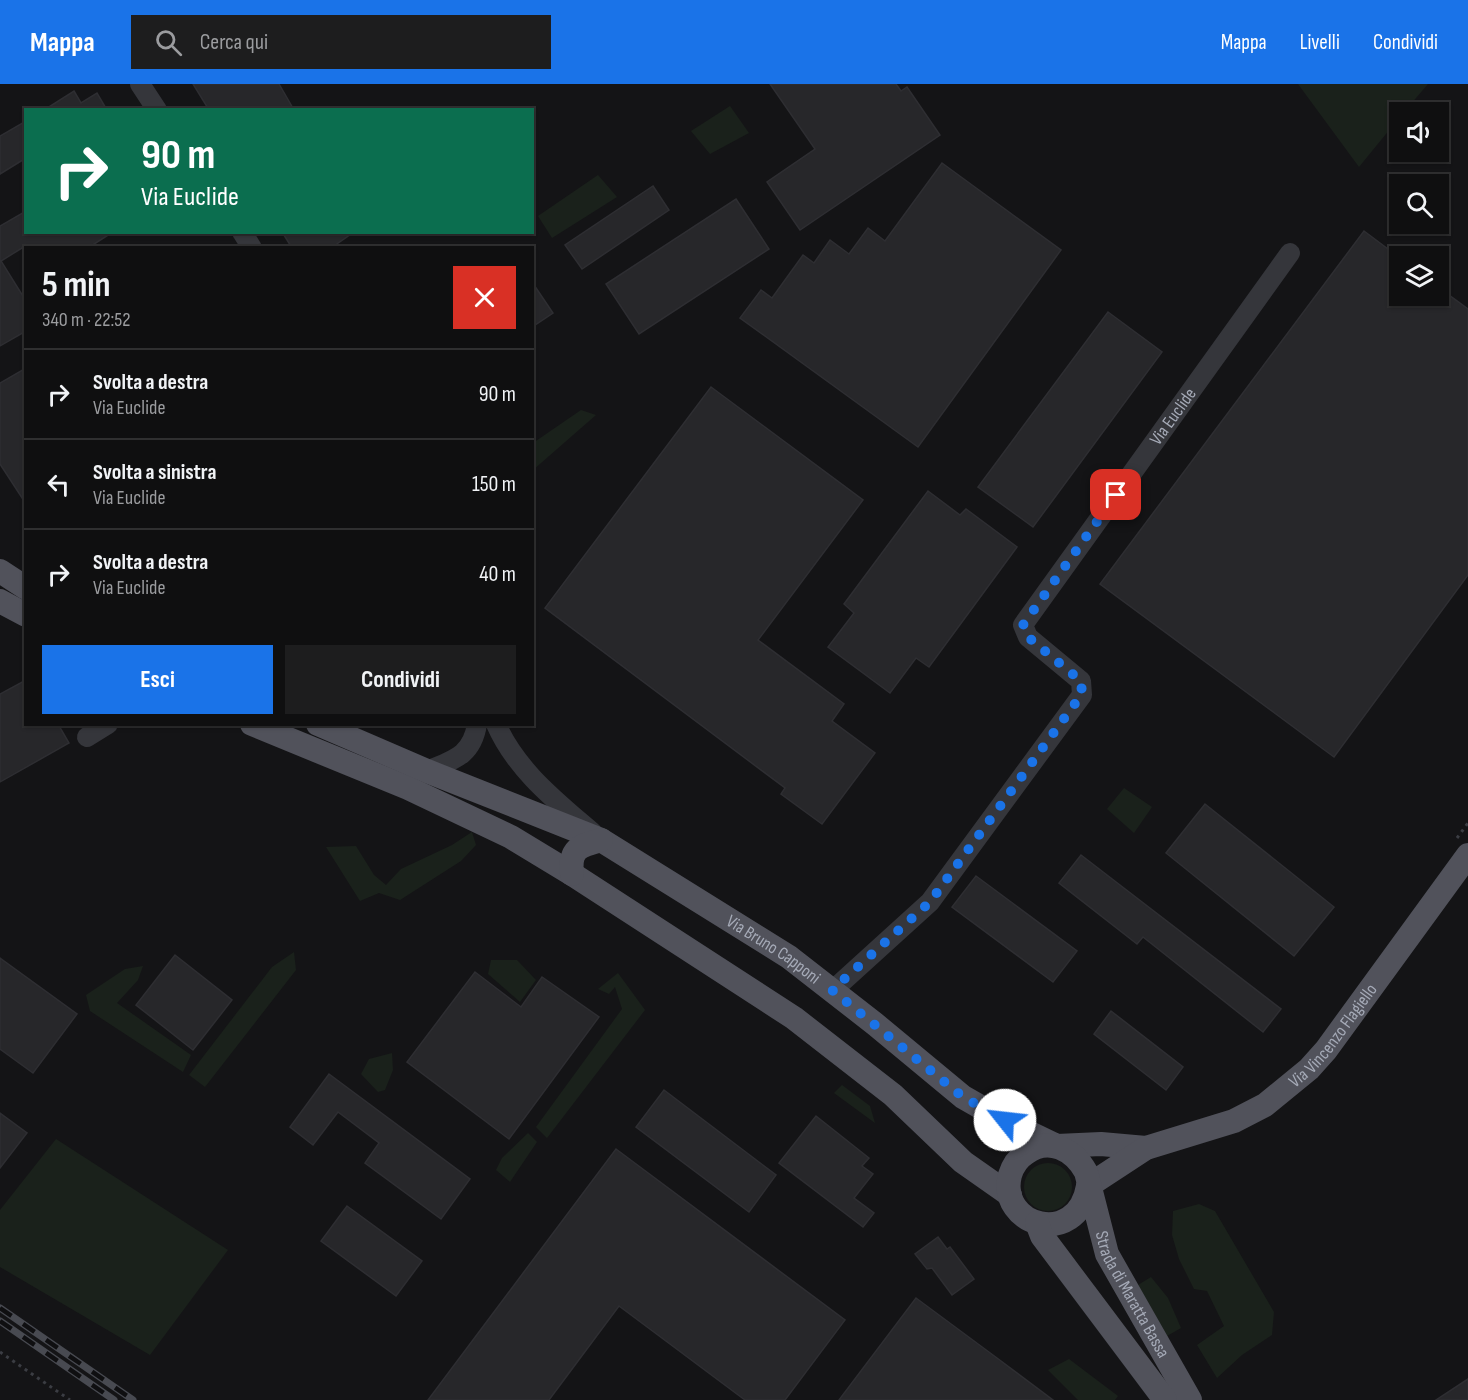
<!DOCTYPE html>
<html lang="it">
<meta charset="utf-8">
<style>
body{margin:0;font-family:"Sofia Sans Condensed",sans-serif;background:#1d1d1e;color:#f1f3f6;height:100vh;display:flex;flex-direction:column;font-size:22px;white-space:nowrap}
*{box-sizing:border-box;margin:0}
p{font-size:20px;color:#9b9c9f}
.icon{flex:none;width:33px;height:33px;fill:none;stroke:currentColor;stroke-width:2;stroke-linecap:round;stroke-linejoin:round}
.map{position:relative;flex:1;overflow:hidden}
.side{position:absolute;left:24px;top:162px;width:510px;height:480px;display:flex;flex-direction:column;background:#0f0f10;border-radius:0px;box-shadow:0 2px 4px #0004,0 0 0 2px #2f2f30}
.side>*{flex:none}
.top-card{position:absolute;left:24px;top:24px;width:510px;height:126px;border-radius:0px;box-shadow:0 2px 4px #0004,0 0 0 2px #2f2f30;background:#0b6e4f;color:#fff;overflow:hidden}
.buttons{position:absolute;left:1389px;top:18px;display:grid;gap:12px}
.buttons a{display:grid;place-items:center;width:60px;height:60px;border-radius:0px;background:#0f0f10;box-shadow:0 2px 4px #0004,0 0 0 2px #2f2f30;font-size:30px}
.pin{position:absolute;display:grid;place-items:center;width:51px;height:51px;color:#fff;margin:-26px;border-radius:12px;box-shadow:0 3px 9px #0006}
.me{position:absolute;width:66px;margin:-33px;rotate:299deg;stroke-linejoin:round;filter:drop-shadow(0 0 4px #0008)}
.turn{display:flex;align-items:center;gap:21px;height:126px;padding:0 18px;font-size:27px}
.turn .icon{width:78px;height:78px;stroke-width:2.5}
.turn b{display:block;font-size:42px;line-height:51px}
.round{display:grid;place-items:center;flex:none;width:63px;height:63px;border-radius:0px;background:#1d1d1e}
.headline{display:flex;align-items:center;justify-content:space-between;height:102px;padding:0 18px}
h1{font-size:36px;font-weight:700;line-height:45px}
.cta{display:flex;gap:12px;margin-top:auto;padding:12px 18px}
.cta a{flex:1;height:69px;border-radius:0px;background:#1a73e8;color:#fff;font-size:24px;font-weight:700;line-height:69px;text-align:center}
.cta a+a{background:#1d1d1e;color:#f1f3f6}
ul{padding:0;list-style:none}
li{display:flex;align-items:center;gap:18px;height:90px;padding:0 18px;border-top:2px solid #2f2f30}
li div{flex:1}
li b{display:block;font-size:22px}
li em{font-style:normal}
header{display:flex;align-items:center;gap:36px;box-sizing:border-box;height:84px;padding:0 30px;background:#1a73e8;color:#fff}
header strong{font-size:28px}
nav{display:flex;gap:33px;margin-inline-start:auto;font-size:21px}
.search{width:420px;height:54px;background:#1d1d1e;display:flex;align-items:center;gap:15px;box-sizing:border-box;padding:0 21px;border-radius:0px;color:#9b9c9f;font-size:22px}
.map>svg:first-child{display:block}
.green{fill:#1a211b}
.building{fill:#27272a;stroke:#2e2e32;stroke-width:1.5}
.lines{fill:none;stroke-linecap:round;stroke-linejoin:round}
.path{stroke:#3b3d43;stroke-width:3;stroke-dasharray:3 4.5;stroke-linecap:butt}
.minor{stroke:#35363b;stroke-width:20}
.major{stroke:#51525b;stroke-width:24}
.rail-casing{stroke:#484a51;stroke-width:7}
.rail{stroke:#0f0f11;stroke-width:4.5;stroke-dasharray:14;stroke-linecap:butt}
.route{stroke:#1a73e8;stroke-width:10;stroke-dasharray:0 18}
.labels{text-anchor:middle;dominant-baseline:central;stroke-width:6;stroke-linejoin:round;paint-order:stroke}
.street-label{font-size:18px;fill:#a5aab7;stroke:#0f0f11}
</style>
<header>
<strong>Mappa</strong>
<div class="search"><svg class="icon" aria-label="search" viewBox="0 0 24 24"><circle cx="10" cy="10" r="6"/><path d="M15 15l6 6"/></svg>Cerca qui</div>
<nav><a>Mappa</a><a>Livelli</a><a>Condividi</a></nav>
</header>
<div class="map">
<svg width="1468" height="1316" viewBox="0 0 1468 1316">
<rect width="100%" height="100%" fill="#141416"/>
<g class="green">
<path d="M 1298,0 L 1428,0 L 1404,28 L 1400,28 L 1399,34 L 1359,83 Z"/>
<path d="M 730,22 L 749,49 L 710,70 L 691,47 Z"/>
<path d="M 598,91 L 617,113 L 552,154 L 538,132 Z"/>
<path d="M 581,326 L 596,331 L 533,386 L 533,359 Z"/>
<path d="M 1124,704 L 1152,723 L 1134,749 L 1107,725 Z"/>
<path d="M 472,748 L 476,761 L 461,777 L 400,816 L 379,809 L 360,817 L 326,763 L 356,762 L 374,791 L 386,801 L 401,785 L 452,761 Z"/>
<path d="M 294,868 L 296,886 L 205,1003 L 189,991 L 272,883 Z"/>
<path d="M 491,876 L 517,876 L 536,896 L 520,918 L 488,890 Z"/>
<path d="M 143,882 L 138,896 L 117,919 L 191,971 L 183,988 L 90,927 L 86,911 L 125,885 Z"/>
<path d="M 618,889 L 645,926 L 547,1054 L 536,1043 L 622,925 L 615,903 L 609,910 L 598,905 Z"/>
<path d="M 392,969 L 393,986 L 385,1006 L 378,1008 L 361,990 L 369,975 Z"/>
<path d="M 842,1001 L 870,1022 L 875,1039 L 834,1009 Z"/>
<path d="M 528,1049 L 537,1058 L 510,1098 L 496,1086 L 502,1074 Z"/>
<path d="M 56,1055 L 228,1166 L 150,1271 L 0,1183 L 0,1126 Z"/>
<circle cx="1048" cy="1103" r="24"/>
<path d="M 1199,1120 L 1215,1127 L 1274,1228 L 1272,1251 L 1242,1271 L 1217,1294 L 1197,1261 L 1224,1242 L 1207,1207 L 1194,1205 L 1179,1175 L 1172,1151 L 1173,1127 Z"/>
<path d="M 1151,1193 L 1168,1214 L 1181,1244 L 1167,1252 L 1138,1201 Z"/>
<path d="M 1069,1275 L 1118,1312 L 1115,1316 L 1078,1316 L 1048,1286 Z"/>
</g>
<g class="building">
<path d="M 193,0 L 279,0 L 294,26 L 209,26 Z"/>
<path d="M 770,0 L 896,0 L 901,7 L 907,3 L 940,51 L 800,146 L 767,98 L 815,65 Z"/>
<path d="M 74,7 L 81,19 L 97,9 L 107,26 L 44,26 Z"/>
<path d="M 26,37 L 26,74 L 0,90 L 0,52 Z"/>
<path d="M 942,79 L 1061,166 L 918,363 L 740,234 L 761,206 L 772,214 L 803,171 L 814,179 L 830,156 L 849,170 L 868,144 L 885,157 Z"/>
<path d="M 653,102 L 669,126 L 582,185 L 565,161 Z"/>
<path d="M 736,115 L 769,165 L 639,250 L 606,200 Z"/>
<path d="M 26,127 L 26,148 L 113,148 L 88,164 L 22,164 L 1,177 L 26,217 L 26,247 L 0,262 L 0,142 Z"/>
<path d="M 1364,147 L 1400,174 L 1400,212 L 1438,212 L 1438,203 L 1468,225 L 1468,491 L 1334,673 L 1100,500 Z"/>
<path d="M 282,148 L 354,148 L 331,164 L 292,164 Z"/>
<path d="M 532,198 L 553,229 L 532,243 Z"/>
<path d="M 1108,228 L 1162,268 L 1033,443 L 978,403 Z"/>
<path d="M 26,284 L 26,420 L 0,380 L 0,299 Z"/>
<path d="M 711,303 L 863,416 L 758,556 L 844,620 L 832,637 L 875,669 L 822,740 L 781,710 L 785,704 L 545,524 Z"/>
<path d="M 928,407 L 960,431 L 966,425 L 1017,463 L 929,583 L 916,574 L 890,609 L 828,563 L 854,529 L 844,520 Z"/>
<path d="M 26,596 L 26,640 L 58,640 L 69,659 L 0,698 L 0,610 Z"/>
<path d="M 1205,720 L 1334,823 L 1294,872 L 1166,769 Z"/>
<path d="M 1081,771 L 1281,925 L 1263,948 L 1143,853 L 1137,860 L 1059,799 Z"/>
<path d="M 976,792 L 1077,867 L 1053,898 L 952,823 Z"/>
<path d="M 175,871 L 232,916 L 193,966 L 136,921 Z"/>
<path d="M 0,874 L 77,930 L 33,989 L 0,965 Z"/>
<path d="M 475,888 L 521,923 L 542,893 L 599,933 L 509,1055 L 407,978 Z"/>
<path d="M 1111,927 L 1183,983 L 1166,1006 L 1094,950 Z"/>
<path d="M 329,990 L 470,1095 L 441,1135 L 365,1079 L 379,1059 L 338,1028 L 313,1061 L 290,1043 Z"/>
<path d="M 664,1006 L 776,1091 L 749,1128 L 636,1043 Z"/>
<path d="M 0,1029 L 27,1049 L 0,1084 Z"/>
<path d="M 816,1032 L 869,1074 L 862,1082 L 873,1090 L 854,1114 L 874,1129 L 863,1143 L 779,1079 Z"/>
<path d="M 616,1065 L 845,1236 L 785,1316 L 745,1316 L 619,1222 L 549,1316 L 428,1316 Z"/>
<path d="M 347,1122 L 422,1177 L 396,1212 L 321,1157 Z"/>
<path d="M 938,1153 L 947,1165 L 950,1163 L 974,1195 L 952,1211 L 932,1184 L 927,1185 L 915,1170 Z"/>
<path d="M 916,1214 L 997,1274 L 1053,1316 L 839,1316 Z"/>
<path d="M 1468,1295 L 1468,1316 L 1436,1316 Z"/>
</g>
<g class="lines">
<g class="path">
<path d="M 1457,754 L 1468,739"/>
<path d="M 0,1268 L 70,1316"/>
</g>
<g class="minor">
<path d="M 140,0 L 157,26"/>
<path d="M 242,148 L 252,164"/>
<path d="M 496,640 C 516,686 556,717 593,749"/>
<path d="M 87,653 L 108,640"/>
<path d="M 427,687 C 453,676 472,672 477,640"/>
<path id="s1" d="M 832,907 L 930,818 L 1082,611 L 1081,597 L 1028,553 L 1023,541 L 1290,169"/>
</g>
<g class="major">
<path d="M 0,487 L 26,504"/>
<path d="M 0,517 L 26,531"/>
<path d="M 252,640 L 408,704 L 511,753 L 572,790 L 794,934 L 893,1011 L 963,1078 L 1010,1111"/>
<path id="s2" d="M 318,640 L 427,687 L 601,756 L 789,873 L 875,940 L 963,1013 L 1005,1037 L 1057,1062 L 1101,1060 L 1146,1064"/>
<path d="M 572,790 C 569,764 580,762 601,756"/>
<path id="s3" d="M 1088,1102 L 1146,1064 L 1234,1037 L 1265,1021 L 1309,985 L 1326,966 L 1468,771"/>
<path id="s4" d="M 1088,1102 C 1077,1165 997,1142 1010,1091 C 1013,1081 1018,1074 1026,1069 C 1049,1052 1074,1066 1086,1088 L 1107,1170 L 1190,1316"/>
<path d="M 1037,1139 L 1042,1152 L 1165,1316"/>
</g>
<defs>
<g id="rail">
<path d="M 0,1224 L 133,1316"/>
<path d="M 0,1237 L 114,1316"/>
</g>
</defs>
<use href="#rail" class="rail-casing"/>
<use href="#rail" class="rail"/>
</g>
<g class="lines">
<path class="route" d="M 1005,1036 L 963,1013 L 832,906 L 930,818 L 1082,610 L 1081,597 L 1028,553 L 1023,541 L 1116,411"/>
</g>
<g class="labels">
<g class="street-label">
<text stroke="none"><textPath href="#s1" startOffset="742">Via Euclide</textPath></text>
<text stroke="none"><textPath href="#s2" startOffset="510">Via Bruno Capponi</textPath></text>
<text stroke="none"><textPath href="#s3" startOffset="294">Via Vincenzo Flagiello</textPath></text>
<text stroke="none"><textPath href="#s4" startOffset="364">Strada di Maratta Bassa</textPath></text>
</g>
</g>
</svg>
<div class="buttons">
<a><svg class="icon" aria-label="sound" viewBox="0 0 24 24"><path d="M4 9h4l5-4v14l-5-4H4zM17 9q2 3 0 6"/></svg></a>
<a><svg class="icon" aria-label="search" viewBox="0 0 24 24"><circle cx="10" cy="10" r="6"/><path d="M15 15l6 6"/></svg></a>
<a><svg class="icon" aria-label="layers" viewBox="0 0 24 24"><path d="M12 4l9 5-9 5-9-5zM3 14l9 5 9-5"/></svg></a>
</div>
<div class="pin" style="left:1116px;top:411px;background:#d93025"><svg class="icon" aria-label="arrive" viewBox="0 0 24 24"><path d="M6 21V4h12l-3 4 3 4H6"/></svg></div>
<svg class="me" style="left:1005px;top:1036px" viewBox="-20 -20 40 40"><circle r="19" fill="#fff"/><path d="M0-13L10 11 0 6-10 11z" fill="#1a73e8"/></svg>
<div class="top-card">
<div class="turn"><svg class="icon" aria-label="right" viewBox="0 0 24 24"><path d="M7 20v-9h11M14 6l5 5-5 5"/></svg><div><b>90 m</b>Via Euclide</div></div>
</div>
<section class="side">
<div class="headline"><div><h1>5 min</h1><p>340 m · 22:52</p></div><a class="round" style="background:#d93025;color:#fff"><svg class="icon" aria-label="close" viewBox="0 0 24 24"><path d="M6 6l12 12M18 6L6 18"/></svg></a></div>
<ul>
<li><svg class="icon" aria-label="right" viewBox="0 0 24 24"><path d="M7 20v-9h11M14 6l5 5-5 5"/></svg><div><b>Svolta a destra</b><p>Via Euclide</p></div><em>90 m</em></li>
<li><svg class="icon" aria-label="left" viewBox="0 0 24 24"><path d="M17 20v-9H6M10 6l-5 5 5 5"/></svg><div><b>Svolta a sinistra</b><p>Via Euclide</p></div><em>150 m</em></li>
<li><svg class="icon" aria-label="right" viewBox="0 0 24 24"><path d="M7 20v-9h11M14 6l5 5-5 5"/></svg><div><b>Svolta a destra</b><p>Via Euclide</p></div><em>40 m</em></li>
</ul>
<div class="cta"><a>Esci</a><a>Condividi</a></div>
</section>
</div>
